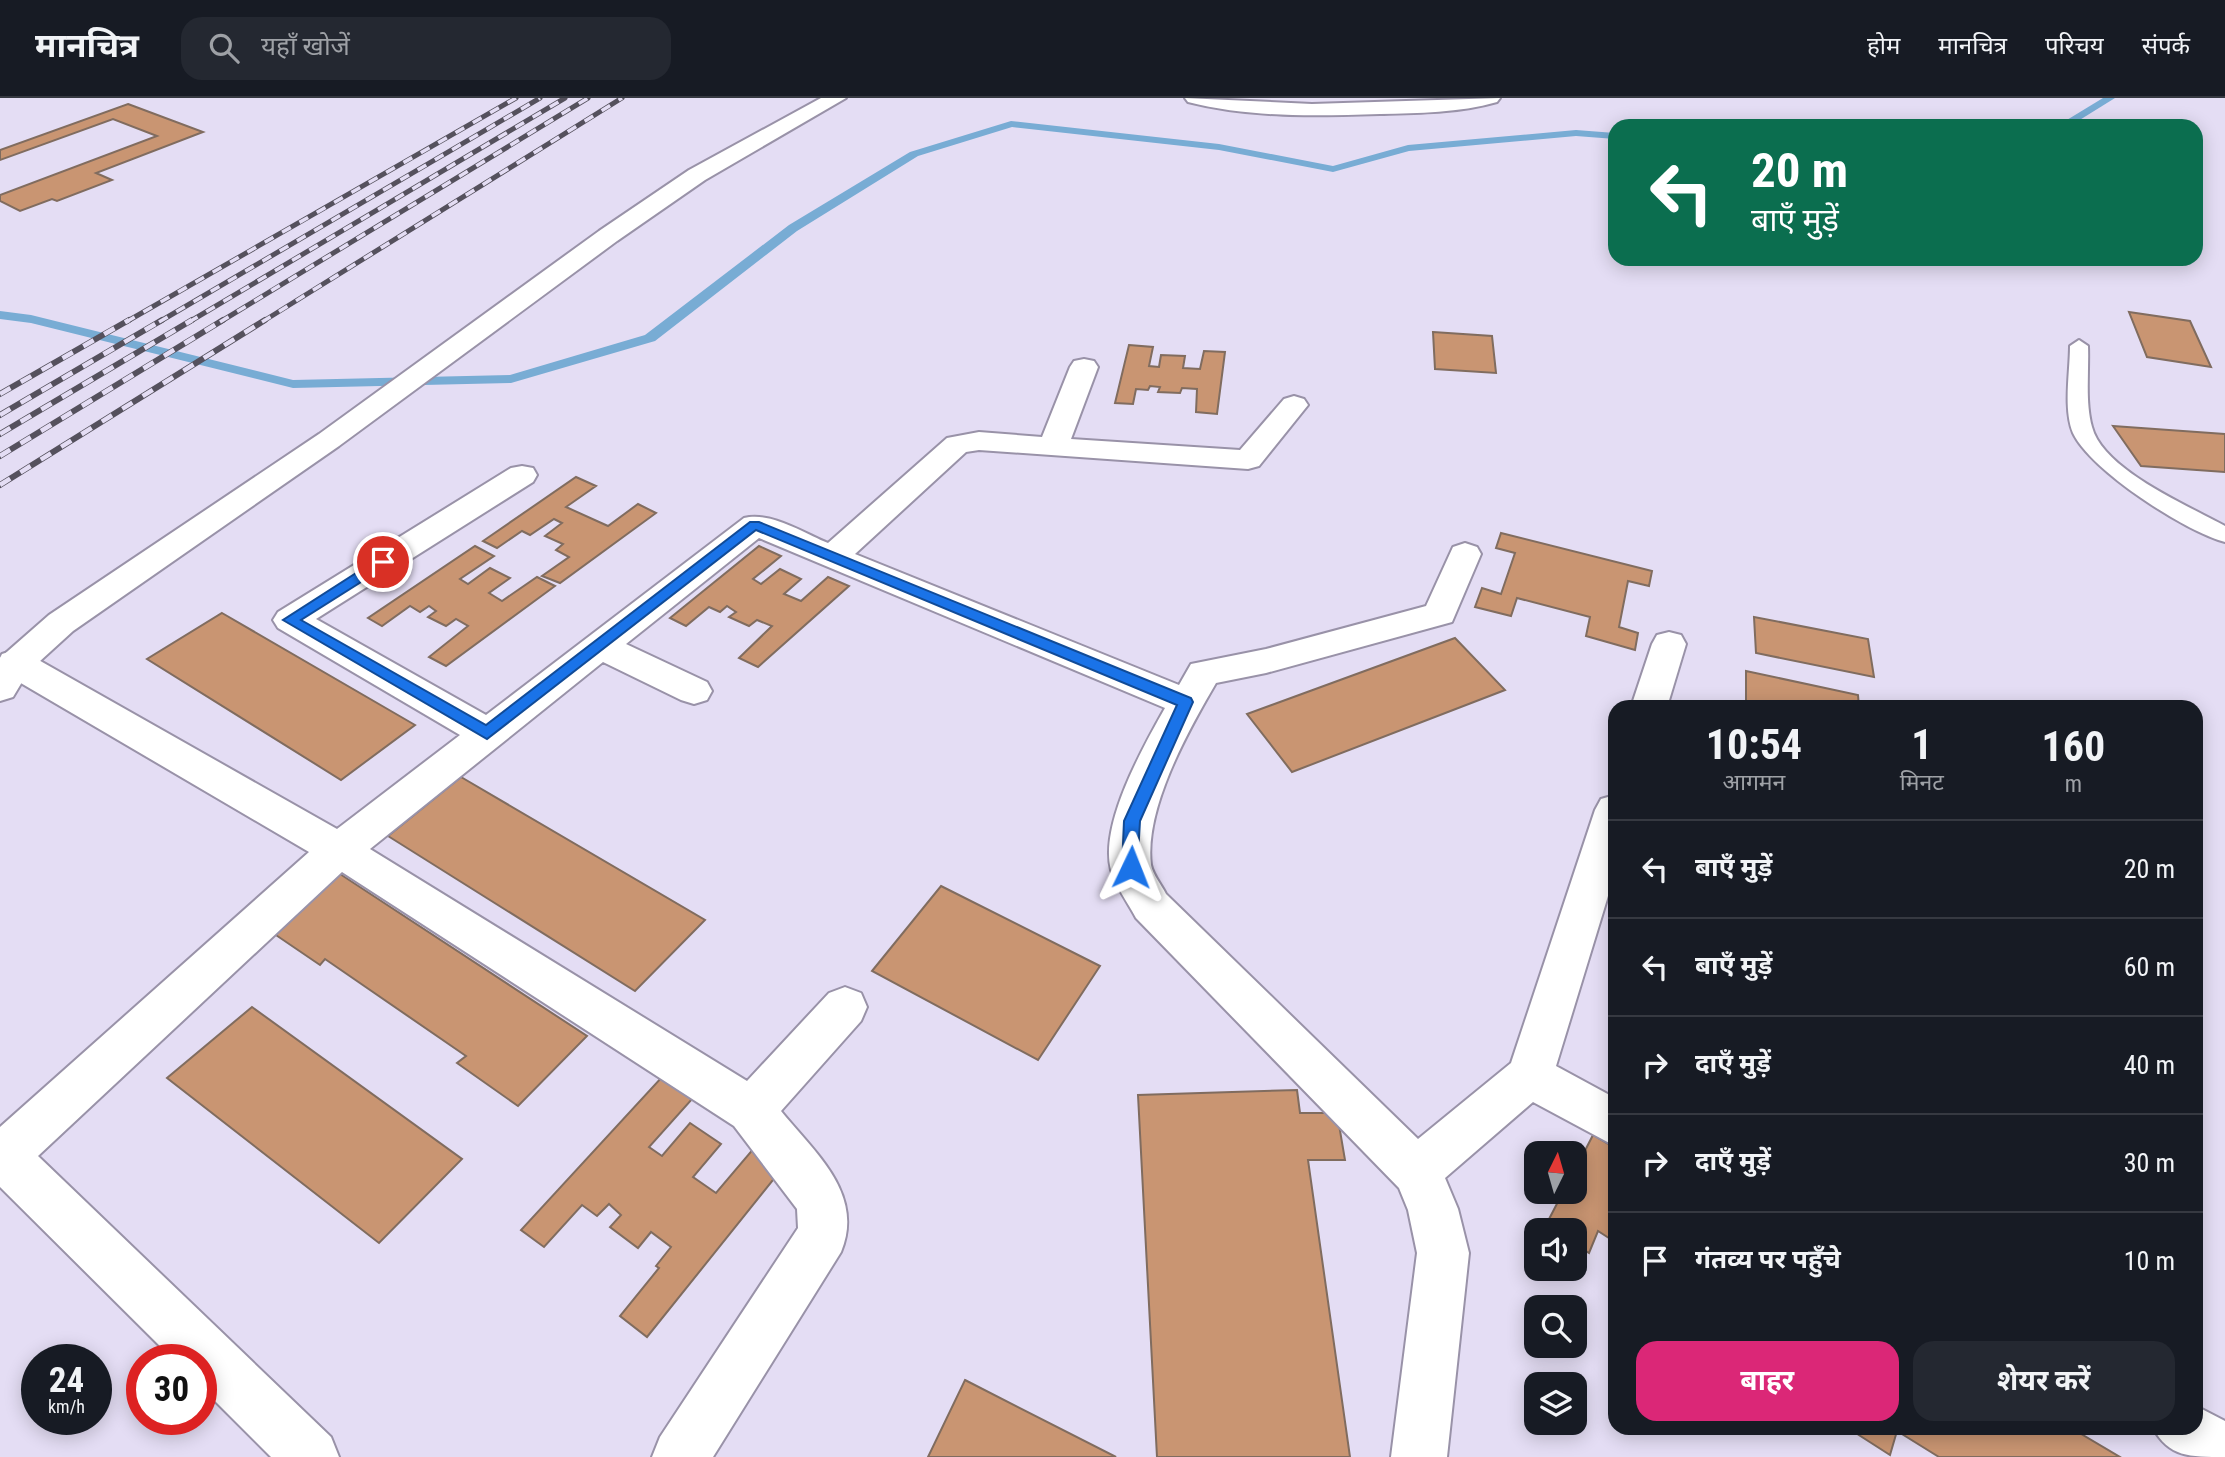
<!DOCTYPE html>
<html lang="hi">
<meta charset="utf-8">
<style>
body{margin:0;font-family:"Roboto Condensed","Noto Sans Devanagari",sans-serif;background:#242831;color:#f1f3f6;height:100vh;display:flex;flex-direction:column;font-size:26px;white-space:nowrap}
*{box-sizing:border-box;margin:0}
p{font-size:23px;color:#9ea1a6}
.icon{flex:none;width:38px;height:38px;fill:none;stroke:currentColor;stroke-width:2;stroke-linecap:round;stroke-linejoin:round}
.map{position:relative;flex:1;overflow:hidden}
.side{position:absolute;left:1608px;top:602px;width:595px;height:735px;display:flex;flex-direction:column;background:#171b24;border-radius:21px;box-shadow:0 4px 18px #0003}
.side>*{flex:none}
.guide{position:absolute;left:1608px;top:21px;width:595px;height:147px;border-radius:21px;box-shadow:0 4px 18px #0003;background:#0b6e4f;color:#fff;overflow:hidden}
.needle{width:46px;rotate:5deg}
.fabs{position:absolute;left:1524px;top:1043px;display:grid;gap:14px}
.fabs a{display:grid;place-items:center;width:63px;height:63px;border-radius:14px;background:#171b24;box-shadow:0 4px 18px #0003;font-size:35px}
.speed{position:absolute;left:21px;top:1246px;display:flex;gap:14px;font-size:35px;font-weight:700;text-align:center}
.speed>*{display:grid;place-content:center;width:91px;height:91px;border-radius:50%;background:#171b24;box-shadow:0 4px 18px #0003;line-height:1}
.speed small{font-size:18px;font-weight:400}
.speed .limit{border:10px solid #d22;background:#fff;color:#111}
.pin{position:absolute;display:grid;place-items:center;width:60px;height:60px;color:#fff;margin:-30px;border:4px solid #fff;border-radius:50%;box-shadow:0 2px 7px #0007}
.me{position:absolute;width:77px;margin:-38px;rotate:2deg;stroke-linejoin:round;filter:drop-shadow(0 0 5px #0008)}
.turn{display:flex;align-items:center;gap:24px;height:147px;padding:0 28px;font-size:32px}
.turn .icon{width:91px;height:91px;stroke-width:2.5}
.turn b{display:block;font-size:49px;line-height:60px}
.eta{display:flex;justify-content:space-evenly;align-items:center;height:119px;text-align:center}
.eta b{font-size:42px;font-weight:700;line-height:49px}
.cta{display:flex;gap:14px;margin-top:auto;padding:14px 28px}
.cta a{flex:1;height:80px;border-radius:21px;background:#db2777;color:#fff;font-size:28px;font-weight:700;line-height:80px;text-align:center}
.cta a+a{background:#242831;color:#f1f3f6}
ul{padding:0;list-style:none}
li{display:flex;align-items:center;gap:21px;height:98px;padding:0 28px;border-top:2px solid #363941}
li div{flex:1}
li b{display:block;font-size:26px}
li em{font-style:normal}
header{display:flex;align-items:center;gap:42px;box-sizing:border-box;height:98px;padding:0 35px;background:#171b24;border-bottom:2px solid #363941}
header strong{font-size:33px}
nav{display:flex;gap:38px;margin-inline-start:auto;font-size:24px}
.search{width:490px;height:63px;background:#242831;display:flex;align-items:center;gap:18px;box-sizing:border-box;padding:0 24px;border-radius:21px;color:#9ea1a6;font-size:26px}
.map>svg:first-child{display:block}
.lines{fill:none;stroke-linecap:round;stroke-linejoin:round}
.stream{fill:#78acd4;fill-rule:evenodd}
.building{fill:#c99572;stroke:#806c5f;stroke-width:2}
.service-casing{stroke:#9992a8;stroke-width:4}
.minor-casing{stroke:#9992a8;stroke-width:4}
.tertiary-casing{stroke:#9992a8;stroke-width:4}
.service{fill:#fff;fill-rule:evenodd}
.minor{fill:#fff;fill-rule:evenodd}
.tertiary{fill:#fff;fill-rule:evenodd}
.rail-far1-casing{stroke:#55515d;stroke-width:5}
.rail-casing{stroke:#55515d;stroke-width:6}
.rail-far1{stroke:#e4ddf4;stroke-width:3.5;stroke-dasharray:10;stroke-linecap:butt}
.rail{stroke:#e4ddf4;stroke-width:4.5;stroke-dasharray:12;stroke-linecap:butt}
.route{fill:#1a73e8;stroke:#114b97;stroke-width:2}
</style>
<header>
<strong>मानचित्र</strong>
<div class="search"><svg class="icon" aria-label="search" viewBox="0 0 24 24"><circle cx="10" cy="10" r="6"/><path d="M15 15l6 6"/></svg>यहाँ खोजें</div>
<nav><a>होम</a><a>मानचित्र</a><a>परिचय</a><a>संपर्क</a></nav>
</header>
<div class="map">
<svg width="2225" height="1359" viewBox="0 0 2225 1359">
<rect width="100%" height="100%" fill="#e4ddf4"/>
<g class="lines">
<g class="stream">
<path d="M 2103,0 L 2115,0 L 2070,28 L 2057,28 Z"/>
<path d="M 1011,23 L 1219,46 L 1333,68 L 1408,47 L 1576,32 L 1615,35 L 1615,41 L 1576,38 L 1409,53 L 1333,74 L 1219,52 L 1012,29 L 918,58 L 797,133 L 655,243 L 511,285 L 293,290 L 31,225 L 0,221 L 0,213 L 31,217 L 293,282 L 510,277 L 645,237 L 789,127 L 910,54 Z"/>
</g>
</g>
<g class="building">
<path d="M 128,6 L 203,34 L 96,75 L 112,82 L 57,103 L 52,101 L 20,113 L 0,103 L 0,97 L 157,38 L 113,21 L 0,62 L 0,52 Z"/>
<path d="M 2129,214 L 2190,223 L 2211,269 L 2147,259 Z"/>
<path d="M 1433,234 L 1492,238 L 1496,275 L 1435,271 Z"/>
<path d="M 1129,247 L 1153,249 L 1149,268 L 1159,269 L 1161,257 L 1185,258 L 1183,270 L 1200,271 L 1204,253 L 1225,254 L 1217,316 L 1196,314 L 1197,291 L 1182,290 L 1180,295 L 1158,294 L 1160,289 L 1150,288 L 1148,292 L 1136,291 L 1133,306 L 1115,305 Z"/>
<path d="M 2113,328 L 2225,336 L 2225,374 L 2141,368 Z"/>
<path d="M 576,379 L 596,388 L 566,409 L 608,428 L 638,406 L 656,415 L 560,485 L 542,478 L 569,459 L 556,452 L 563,446 L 545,438 L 562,425 L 554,421 L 530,437 L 522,433 L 497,450 L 483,443 Z"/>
<path d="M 1501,435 L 1652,473 L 1649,488 L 1628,483 L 1619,529 L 1638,535 L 1635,552 L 1586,538 L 1590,519 L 1517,500 L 1511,518 L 1475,509 L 1482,490 L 1501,496 L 1515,455 L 1496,450 Z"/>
<path d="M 475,448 L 494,458 L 460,481 L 468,486 L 490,470 L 510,480 L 489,495 L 502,503 L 537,479 L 555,488 L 446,568 L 429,559 L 468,528 L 456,521 L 446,528 L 428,519 L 436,513 L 429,508 L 420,514 L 410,508 L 382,528 L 368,520 Z"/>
<path d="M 759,448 L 781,458 L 753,481 L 761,486 L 780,471 L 801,481 L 784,496 L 801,503 L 828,479 L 849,488 L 758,569 L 739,560 L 772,528 L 757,522 L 749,528 L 729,519 L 736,514 L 727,508 L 720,514 L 709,509 L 686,528 L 670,520 Z"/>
<path d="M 222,515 L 415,627 L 341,682 L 147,561 Z"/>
<path d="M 1754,519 L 1868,541 L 1874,579 L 1756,555 Z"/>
<path d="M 1455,540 L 1505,592 L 1292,674 L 1247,616 Z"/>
<path d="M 1746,573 L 1858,597 L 1859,609 L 1746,609 Z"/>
<path d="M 461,679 L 705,822 L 635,893 L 388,738 Z"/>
<path d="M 340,776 L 587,938 L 518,1008 L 457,965 L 466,958 L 325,861 L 320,867 L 270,833 Z"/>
<path d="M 941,788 L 1100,868 L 1038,962 L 872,873 Z"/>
<path d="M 252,909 L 462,1061 L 379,1145 L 167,980 Z"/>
<path d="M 662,979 L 693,1000 L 649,1049 L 662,1058 L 690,1025 L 721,1046 L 693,1079 L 716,1095 L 760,1043 L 789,1062 L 647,1239 L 620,1218 L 659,1170 L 656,1168 L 671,1149 L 651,1134 L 638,1150 L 610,1129 L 621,1117 L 609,1106 L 597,1118 L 582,1107 L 544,1149 L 521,1132 Z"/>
<path d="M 1297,992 L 1300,1015 L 1337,1015 L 1345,1062 L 1308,1062 L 1350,1359 L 1157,1359 L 1138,997 Z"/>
<path d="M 1593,1037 L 1615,1050 L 1615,1144 L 1598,1133 L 1589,1155 L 1575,1146 L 1575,1132 L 1554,1132 L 1546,1127 L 1563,1094 L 1575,1094 L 1575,1072 Z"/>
<path d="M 965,1282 L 1116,1359 L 928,1359 Z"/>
<path d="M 1848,1330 L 2071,1330 L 2120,1359 L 1939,1359 L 1897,1333 L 1890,1357 Z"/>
</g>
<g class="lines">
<defs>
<path id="service" d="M 2079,242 L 2088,248 C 2089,274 2085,304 2092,329 C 2103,372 2189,408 2225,428 L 2225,444 C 2186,434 2090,372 2073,335 C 2063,311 2070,274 2070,248 Z"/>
<g id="minor">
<path d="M 1185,0 L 1312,6 L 1500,0 L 1497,4 C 1458,15 1420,15 1380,16 C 1315,18 1251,20 1188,4 Z"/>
<path d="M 1084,261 L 1094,263 L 1098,269 L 1071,341 L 1240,352 L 1284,301 L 1294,298 L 1304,301 L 1308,307 L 1259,368 L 1248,371 L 979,352 L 966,354 L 855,456 L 1179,587 L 1191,566 L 1266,551 L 1426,508 L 1453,449 L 1465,445 L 1477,449 L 1481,456 L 1452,524 L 1266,575 L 1216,585 C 1188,633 1144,711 1151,767 C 1153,777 1161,786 1166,796 L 1418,1041 L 1511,965 L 1595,712 L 1601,701 L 1615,697 L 1615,775 L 1556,968 L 1615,1000 L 1615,1048 L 1533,1004 L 1445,1080 L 1458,1111 L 1469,1155 L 1447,1359 L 1391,1359 L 1417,1155 L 1408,1112 L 1399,1090 L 1136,820 C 1128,805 1116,789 1111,772 C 1099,727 1143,649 1165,610 L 759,440 L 626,546 L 707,584 L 712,593 L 707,602 L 694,606 L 681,602 L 603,564 L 370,751 L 747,983 L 829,895 L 845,889 L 861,895 L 867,909 L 861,923 L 781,1013 C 815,1055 865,1096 841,1154 L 713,1359 L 652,1359 L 660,1339 L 798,1130 L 797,1111 L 734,1028 L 342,774 L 38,1058 L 331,1339 L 339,1359 L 271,1359 L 201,1289 L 201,1262 L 174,1262 L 0,1089 L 0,1029 L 309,754 L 2,574 L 0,560 L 2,556 L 15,552 L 28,556 L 337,731 L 460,637 L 278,530 L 273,522 L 278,514 L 511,370 L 522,368 L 533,370 L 537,377 L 533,384 L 316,521 L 486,617 L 744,420 C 770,413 804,435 828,445 L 947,340 L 979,334 L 1042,339 L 1070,269 L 1074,263 Z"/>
<path d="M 1669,534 L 1681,537 L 1686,546 L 1667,609 L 1631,609 L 1652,546 L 1657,537 Z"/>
<path d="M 2196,1308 L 2225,1323 L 2225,1359 C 2189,1359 2169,1359 2153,1330 L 2196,1330 Z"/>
</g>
<path id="tertiary" d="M 821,0 L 846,0 L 705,82 L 617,143 L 339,348 L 73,533 L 28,574 L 13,599 L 0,603 L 0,560 L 49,517 L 319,336 L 599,133 L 689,72 Z"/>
</defs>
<use href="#service" class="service-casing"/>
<use href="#minor" class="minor-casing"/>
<use href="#tertiary" class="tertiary-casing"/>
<use href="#service" class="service"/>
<use href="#minor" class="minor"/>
<use href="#tertiary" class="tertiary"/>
<defs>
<g id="rail-far1">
<path d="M 126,224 L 516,0"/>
<path d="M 159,224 L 540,0"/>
<path d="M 189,224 L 565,0"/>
<path d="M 220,224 L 588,0"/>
<path d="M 262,224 L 622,0"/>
</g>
<g id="rail">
<path d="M 0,296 L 129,222"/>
<path d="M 0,317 L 162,222"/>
<path d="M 0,336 L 192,222"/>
<path d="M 0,358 L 223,222"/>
<path d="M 0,387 L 265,222"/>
</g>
</defs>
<use href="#rail-far1" class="rail-far1-casing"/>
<use href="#rail" class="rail-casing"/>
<use href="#rail-far1" class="rail-far1"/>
<use href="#rail" class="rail"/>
</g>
<path class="route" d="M 750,424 L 759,424 L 1191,600 L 1193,604 L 1140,723 L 1137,774 L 1125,774 L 1122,769 L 1124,723 L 1177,607 L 756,432 L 487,641 L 283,522 L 378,461 L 388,461 L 388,467 L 301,522 L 486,627 Z"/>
</svg>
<div class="fabs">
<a><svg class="needle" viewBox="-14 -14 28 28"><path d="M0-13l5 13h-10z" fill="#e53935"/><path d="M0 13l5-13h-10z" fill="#9ea1a6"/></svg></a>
<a><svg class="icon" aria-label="sound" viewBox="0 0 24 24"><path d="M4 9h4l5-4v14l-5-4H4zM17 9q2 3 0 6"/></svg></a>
<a><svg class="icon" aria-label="search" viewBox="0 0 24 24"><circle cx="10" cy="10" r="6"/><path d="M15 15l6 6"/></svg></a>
<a><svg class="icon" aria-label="layers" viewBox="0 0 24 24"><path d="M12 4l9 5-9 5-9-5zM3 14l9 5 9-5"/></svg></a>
</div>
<div class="speed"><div>24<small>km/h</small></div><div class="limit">30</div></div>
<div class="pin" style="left:383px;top:464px;background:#d93025"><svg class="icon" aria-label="arrive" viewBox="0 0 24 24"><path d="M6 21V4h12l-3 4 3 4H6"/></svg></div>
<svg class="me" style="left:1131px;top:769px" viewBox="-20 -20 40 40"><path d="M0-17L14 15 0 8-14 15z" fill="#1a73e8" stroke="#fff" stroke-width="4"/></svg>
<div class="guide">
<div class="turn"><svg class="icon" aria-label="left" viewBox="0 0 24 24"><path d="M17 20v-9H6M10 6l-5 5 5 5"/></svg><div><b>20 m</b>बाएँ मुड़ें</div></div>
</div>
<section class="side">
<div class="eta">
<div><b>10:54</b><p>आगमन</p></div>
<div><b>1</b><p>मिनट</p></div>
<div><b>160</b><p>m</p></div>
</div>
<ul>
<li><svg class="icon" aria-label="left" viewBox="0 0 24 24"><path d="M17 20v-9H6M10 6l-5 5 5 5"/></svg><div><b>बाएँ मुड़ें</b></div><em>20 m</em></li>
<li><svg class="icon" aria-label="left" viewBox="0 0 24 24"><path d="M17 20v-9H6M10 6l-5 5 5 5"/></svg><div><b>बाएँ मुड़ें</b></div><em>60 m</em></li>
<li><svg class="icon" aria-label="right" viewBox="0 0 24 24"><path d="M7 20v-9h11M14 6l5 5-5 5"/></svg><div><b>दाएँ मुड़ें</b></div><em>40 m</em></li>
<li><svg class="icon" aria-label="right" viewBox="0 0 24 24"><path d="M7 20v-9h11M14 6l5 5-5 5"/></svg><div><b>दाएँ मुड़ें</b></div><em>30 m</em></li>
<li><svg class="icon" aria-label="arrive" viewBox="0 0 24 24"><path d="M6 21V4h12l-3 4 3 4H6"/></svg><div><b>गंतव्य पर पहुँचे</b></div><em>10 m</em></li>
</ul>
<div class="cta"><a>बाहर</a><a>शेयर करें</a></div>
</section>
</div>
